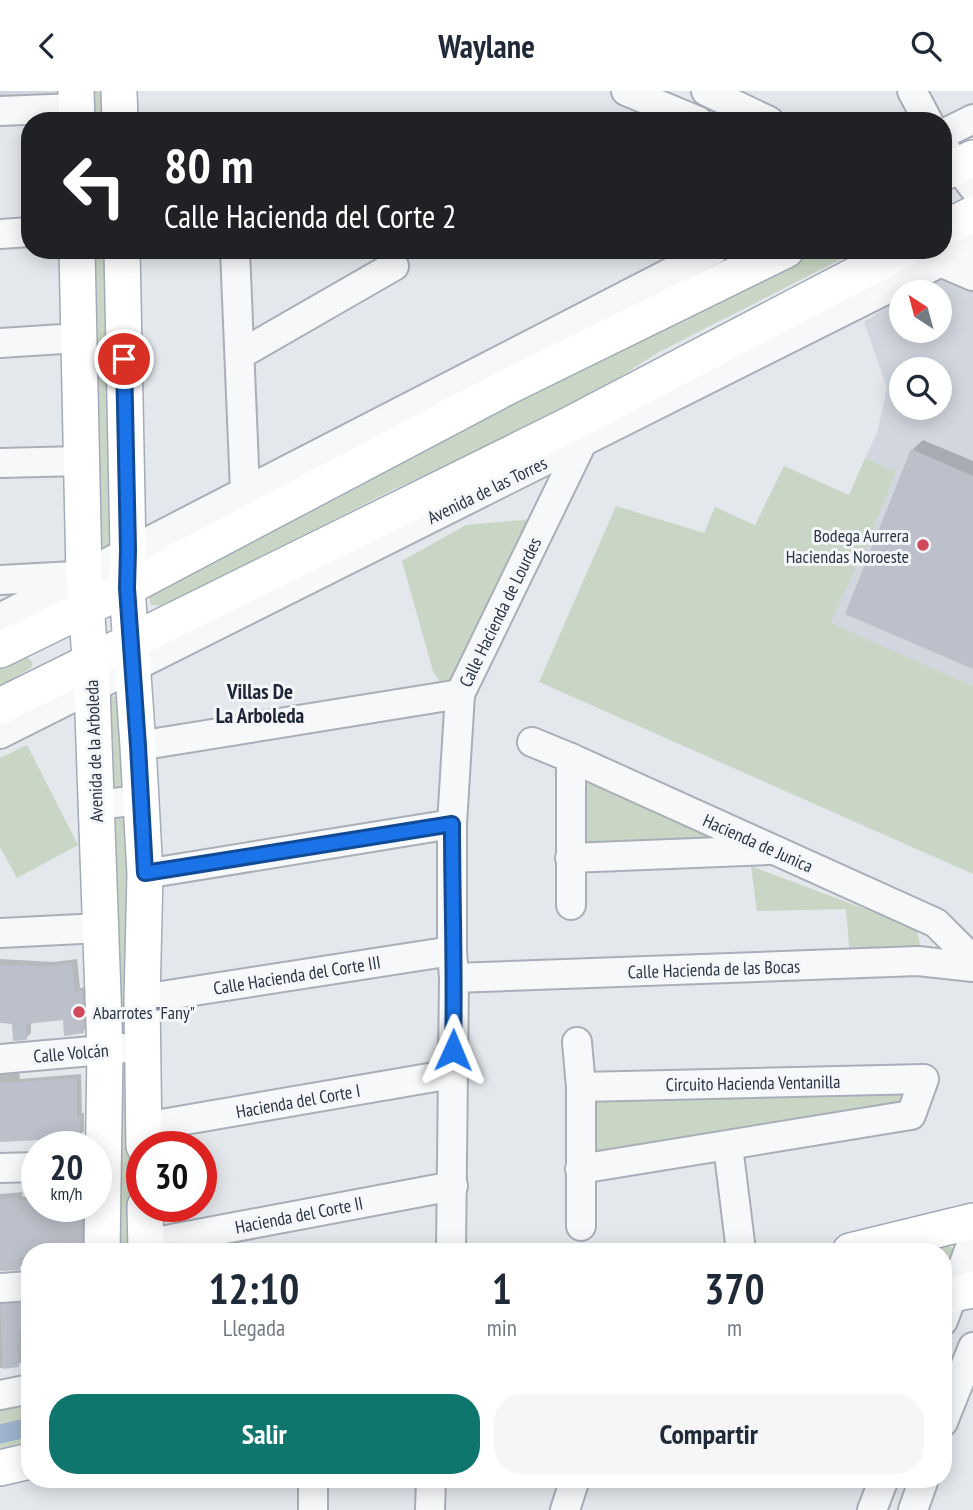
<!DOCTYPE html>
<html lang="es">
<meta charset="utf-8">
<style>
body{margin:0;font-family:"PT Sans Narrow",sans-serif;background:#f6f6f7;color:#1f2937;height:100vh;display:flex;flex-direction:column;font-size:26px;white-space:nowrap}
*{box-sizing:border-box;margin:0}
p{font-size:23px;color:#747a83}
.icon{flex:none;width:38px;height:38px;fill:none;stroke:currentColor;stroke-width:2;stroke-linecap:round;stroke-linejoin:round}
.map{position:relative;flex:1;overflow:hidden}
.panel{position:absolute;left:21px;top:1152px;width:931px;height:245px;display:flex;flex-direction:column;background:#fff;border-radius:28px;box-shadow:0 4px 18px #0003}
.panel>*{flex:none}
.guide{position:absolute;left:21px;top:21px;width:931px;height:147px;border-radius:28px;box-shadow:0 4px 18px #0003;background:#202124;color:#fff;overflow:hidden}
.needle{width:46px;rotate:324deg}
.buttons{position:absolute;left:889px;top:189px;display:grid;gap:14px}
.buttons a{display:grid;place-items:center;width:63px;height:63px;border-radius:50%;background:#fff;box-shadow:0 4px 18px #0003;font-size:35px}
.speed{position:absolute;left:21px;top:1040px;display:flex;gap:14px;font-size:35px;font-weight:700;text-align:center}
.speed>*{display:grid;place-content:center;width:91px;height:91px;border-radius:50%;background:#fff;box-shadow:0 4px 18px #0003;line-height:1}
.speed small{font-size:18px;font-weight:400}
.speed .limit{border:10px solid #d22;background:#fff;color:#111}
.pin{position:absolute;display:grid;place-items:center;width:60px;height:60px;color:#fff;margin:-30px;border:4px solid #fff;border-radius:50%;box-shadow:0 2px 7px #0007}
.me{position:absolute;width:77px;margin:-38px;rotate:1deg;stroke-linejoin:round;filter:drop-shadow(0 0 5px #0008)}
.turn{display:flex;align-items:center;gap:24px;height:147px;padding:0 28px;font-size:32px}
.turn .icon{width:91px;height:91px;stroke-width:2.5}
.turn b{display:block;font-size:49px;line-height:60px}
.eta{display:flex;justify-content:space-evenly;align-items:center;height:119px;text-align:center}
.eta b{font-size:42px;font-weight:800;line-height:49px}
.primary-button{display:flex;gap:14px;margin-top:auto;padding:14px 28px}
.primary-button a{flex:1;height:80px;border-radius:28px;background:#0f766e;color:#fff;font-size:28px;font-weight:800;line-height:80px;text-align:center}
.primary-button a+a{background:#f6f6f7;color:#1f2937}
header{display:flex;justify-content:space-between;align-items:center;height:91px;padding:0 28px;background:#fff;font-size:32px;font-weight:800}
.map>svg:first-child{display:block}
.built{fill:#d2d6de;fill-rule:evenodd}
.green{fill:#c9d6c5}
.shadow{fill:#0003}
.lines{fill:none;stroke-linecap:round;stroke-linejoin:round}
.canal{stroke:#9fb4cc;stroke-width:19}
.building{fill:#bbc0ca}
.minor-casing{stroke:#a9aeb7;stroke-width:32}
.major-casing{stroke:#a3abb8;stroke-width:38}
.minor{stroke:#f7f8fa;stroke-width:28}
.major{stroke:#fff;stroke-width:35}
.route-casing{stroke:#114b97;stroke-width:18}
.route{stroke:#1a73e8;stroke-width:12}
.poi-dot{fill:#d1495b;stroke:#f4f6f9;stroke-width:2.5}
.labels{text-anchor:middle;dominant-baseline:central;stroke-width:6;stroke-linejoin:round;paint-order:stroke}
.street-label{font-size:18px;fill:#2b3445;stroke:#f4f6f9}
.poi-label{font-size:18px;fill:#2b3445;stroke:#f4f6f9;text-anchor:end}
.quarter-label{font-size:21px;font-weight:bold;fill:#1d2536;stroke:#f4f6f9}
</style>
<header><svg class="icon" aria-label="back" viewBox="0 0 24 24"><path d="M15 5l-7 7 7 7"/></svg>Waylane<svg class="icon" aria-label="search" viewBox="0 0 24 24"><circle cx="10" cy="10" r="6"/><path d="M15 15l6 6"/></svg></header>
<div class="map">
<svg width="973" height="1419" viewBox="0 0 973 1419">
<rect width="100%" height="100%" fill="#e4e7ec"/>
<g class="built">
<path d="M 0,0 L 64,0 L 65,6 L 0,8 Z"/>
<path d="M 937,183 L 973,199 L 973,595 L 829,532 L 868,451 L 896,381 L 865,367 L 877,342 L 887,297 L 864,231 L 901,207 L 901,240 L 940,240 L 940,201 L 909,201 ZM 901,278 L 940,278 L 940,317 L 901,317 Z"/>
</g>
<g class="green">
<path d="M 87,0 L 106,0 L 106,30 L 88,30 Z"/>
<path d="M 90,159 L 110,159 L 117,451 L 96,457 Z"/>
<path d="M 817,159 L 859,159 L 657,262 L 556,327 L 394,398 L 164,515 L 151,514 L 148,503 L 520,301 L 646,247 Z"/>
<path d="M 865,367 L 896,381 L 868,451 L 830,532 L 973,595 L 973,783 L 539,591 L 616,415 L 704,442 L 715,416 L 755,434 L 784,375 L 849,404 Z"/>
<path d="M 533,428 L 446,600 L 433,580 L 402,470 L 466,434 Z"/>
<path d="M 26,565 L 33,572 L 31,577 L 0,595 L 0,576 Z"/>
<path d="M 124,605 L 130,701 L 104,706 L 101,606 Z"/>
<path d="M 27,654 L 78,754 L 17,787 L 0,756 L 0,667 Z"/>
<path d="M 571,684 L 708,743 L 713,748 L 576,761 Z"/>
<path d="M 130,720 L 132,950 L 121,951 L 104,722 Z"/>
<path d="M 751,775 L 905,833 L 917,840 L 920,853 L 911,865 L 850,867 L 846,818 L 757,820 Z"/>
<path d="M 130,981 L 135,1160 L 116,1160 L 112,982 Z"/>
<path d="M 899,1001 C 903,1011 897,1014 890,1020 L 588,1069 L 586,1006 Z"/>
<path d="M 941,1150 L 956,1159 L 943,1190 L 943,1160 L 880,1160 Z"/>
<path d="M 30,1310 L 30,1367 L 0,1375 L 0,1317 Z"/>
</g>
<g class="shadow">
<path d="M 923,349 L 973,370 L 973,576 L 912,359 Z"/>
<path d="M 0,868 L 54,871 L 77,868 L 80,897 L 87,896 L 88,935 L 83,940 L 64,927 L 31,931 L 31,942 L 26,947 L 13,929 L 0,930 Z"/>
<path d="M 0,979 L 19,979 L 20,988 L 81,983 L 82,1022 L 84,1022 L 84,1040 L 79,1046 L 0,1048 Z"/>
<path d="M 22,1101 L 23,1106 L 37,1105 L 37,1115 L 86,1115 L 86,1160 L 30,1160 L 24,1164 L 24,1172 L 19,1177 L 0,1179 L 0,1103 Z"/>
<path d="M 0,1207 L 30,1208 L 30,1239 L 23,1239 L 24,1246 L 21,1249 L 23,1269 L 18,1274 L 0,1277 Z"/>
</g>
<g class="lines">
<path class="canal" d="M 0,1343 L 30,1336"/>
</g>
<g class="building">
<path d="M 911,358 L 973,385 L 973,578 L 845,523 Z"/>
<path d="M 72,872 L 75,901 L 82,900 L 84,942 L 64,945 L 63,929 L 26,933 L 27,949 L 13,950 L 12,933 L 0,932 L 0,874 L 48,875 Z"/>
<path d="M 77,987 L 77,1027 L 80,1027 L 80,1047 L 0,1051 L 0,992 Z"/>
<path d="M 18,1106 L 18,1110 L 37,1108 L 37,1115 L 80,1115 L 82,1160 L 30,1160 L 30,1166 L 20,1167 L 20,1179 L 0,1180 L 0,1108 Z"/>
<path d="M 24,1212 L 25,1222 L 30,1222 L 30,1240 L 19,1241 L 20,1253 L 17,1253 L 19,1276 L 3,1278 L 0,1213 Z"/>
</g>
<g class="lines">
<defs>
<g id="minor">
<path d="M 626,0 L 698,30"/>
<path d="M 706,0 L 769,30"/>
<path d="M 912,0 L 928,30"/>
<path d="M 0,20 L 77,17"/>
<path d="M 943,43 L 973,28"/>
<path d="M 943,55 L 973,96"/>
<path d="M 0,143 L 30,141"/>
<path d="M 235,159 L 245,400"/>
<path d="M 930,163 L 940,171 L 973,185"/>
<path d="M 0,252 L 78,247"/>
<path d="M 241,263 L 394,175"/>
<path d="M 0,372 L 80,370"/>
<path d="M 0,489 L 74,485"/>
<path d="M 0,527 L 714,159"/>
<path d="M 0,643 L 973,155"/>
<path d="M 532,651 L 571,667 L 936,832 L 973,869"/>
<path d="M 138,655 L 460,603"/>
<path d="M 571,667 L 571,814"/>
<path d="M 96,714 L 140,709"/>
<path d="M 570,767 L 768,759"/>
<path d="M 145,783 L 452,733"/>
<path d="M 0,842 L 101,837"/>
<path d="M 454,887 L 918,870 L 973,876"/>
<path d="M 142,908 L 452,860"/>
<path d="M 577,951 L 581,996 L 581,1135"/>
<path d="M 0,968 L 126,957"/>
<path d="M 144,1036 L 452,983"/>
<path d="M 728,1055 L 741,1160"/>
<path d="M 0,1077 L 37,1076"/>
<path d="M 580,1078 L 911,1024 L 924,988 L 581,996"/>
<path d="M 145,1153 L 453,1095"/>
<path d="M 451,1160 L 454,887 L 452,860 L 452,733 L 460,603 L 582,352"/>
<path d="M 0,1197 L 30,1195"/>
<path d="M 943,1230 L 973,1148"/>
<path d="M 0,1304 L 30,1298"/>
<path d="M 943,1331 L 973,1256"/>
<path d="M 313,1419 L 313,1388"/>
<path d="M 430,1419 L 431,1388"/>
<path d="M 565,1419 L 575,1388"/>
<path d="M 872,1419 L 884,1388"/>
<path d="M 913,1419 L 924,1388"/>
</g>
<g id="major">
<path d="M 76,0 L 77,30"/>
<path d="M 119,0 L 120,30"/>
<path d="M 943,82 L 973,67"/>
<path d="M 943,138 L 973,123"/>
<path d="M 77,159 L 84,484 L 92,595 L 105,961 L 102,1160"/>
<path d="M 122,159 L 128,459 L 127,497 L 138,655 L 145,783 L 142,908 L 144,1055"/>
<path d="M 0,559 L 127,497 L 507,296 L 786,159"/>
<path d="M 0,615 L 567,335 L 903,159"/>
<path d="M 145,1115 L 146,1160"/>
<path d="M 850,1160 L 973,1130"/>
<path d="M 943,1205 L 973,1199"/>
<path d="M 0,1377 L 30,1370"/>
</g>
</defs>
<use href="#minor" class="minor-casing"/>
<use href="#major" class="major-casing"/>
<use href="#minor" class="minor"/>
<use href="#major" class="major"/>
</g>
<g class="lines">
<defs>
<path id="route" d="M 124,268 L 128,459 L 127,497 L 138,655 L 145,782 L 452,733 C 452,809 455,884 453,959"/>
</defs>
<use href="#route" class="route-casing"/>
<use href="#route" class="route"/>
</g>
<g class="poi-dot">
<circle cx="923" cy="454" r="7"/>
<circle cx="79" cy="921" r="7"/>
</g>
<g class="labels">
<g class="street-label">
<text transform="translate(487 399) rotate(-26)">Avenida de las Torres</text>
<text transform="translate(500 521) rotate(-64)">Calle Hacienda de Lourdes</text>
<text transform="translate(94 660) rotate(-92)">Avenida de la Arboleda</text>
<text transform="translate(758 752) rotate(24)">Hacienda de Junica</text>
<text transform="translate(714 878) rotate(-2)">Calle Hacienda de las Bocas</text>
<text transform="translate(297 884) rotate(-9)">Calle Hacienda del Corte III</text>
<text transform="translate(71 962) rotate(-5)">Calle Volcán</text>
<text transform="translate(753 992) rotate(-1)">Circuito Hacienda Ventanilla</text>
<text transform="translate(298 1010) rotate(-10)">Hacienda del Corte I</text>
<text transform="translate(299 1124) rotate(-11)">Hacienda del Corte II</text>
</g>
<g class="poi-label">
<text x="909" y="444">Bodega Aurrera<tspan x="909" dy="21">Haciendas Noroeste</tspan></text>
<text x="93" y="921" text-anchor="start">Abarrotes "Fany"</text>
</g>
<g class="quarter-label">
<text x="260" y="600">Villas De<tspan x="260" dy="24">La Arboleda</tspan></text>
</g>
</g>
</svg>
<div class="buttons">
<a><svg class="needle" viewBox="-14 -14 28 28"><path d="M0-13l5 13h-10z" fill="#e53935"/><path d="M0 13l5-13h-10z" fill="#747a83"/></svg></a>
<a><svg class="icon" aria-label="search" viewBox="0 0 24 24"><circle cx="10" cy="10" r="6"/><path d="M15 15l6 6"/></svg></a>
</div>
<div class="speed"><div>20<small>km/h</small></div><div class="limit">30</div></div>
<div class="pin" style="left:124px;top:268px;background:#d93025"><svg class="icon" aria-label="arrive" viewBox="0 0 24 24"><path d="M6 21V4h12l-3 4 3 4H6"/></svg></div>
<svg class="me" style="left:453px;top:959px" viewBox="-20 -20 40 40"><path d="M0-17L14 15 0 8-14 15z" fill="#1a73e8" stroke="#fff" stroke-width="4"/></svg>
<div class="guide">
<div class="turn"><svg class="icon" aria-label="left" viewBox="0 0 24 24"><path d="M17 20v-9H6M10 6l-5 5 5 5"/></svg><div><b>80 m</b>Calle Hacienda del Corte 2</div></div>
</div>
<section class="panel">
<div class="eta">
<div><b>12:10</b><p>Llegada</p></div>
<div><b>1</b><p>min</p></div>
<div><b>370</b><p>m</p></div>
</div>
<div class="primary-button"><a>Salir</a><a>Compartir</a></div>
</section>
</div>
